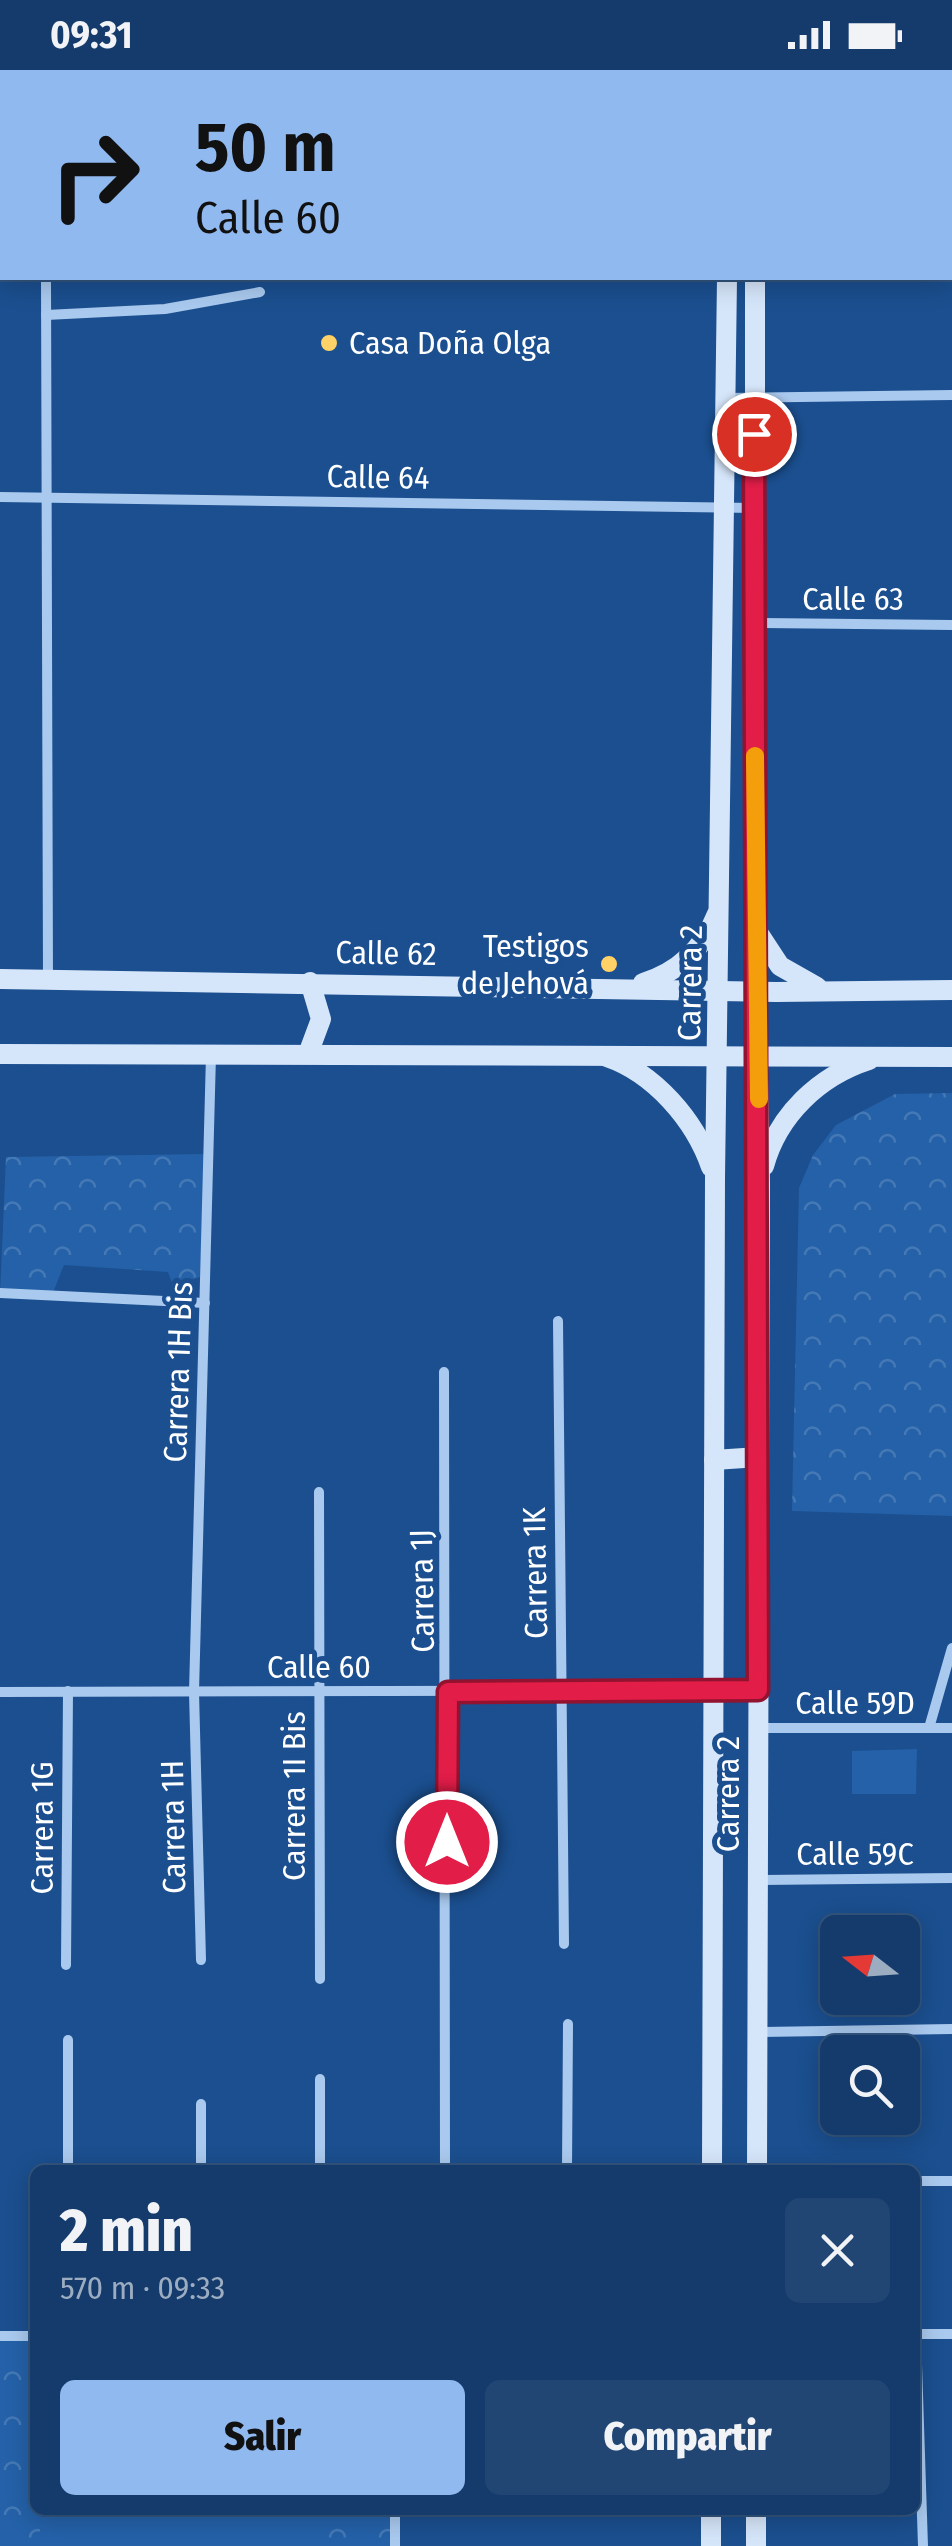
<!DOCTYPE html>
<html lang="es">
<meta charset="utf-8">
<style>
body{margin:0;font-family:"Fira Sans Condensed",sans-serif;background:#214673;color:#f1f3f6;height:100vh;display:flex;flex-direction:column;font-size:38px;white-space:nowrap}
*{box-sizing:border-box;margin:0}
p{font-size:32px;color:#9dadc1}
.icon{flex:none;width:55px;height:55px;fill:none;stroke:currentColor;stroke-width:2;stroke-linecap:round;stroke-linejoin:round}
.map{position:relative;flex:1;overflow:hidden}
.panel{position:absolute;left:30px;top:2095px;width:890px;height:350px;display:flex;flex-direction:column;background:#143b6b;border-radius:15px;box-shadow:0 5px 25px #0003,0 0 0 2px #33557e}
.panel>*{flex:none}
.hud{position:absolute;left:0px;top:0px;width:952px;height:210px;box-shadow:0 5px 25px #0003,0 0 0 2px #33557e;background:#90b9f0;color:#111;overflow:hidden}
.needle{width:65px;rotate:287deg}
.tools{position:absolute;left:820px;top:1845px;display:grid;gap:20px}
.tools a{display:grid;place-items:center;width:100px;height:100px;border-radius:15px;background:#143b6b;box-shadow:0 5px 25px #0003,0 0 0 2px #33557e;font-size:50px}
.pin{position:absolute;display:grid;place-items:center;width:85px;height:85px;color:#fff;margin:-42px;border:5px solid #fff;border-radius:50%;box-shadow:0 2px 10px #0007}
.me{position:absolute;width:110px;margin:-55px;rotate:0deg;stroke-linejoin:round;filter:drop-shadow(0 0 8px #0008)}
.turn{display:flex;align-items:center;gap:35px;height:210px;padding:0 30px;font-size:45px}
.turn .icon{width:130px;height:130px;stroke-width:2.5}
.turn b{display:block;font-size:70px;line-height:85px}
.round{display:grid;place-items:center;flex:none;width:105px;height:105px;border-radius:15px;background:#214673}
.summary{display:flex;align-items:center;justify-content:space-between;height:170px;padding:0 30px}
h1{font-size:60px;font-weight:800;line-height:75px}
.primary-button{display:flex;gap:20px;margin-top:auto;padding:20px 30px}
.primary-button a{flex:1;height:115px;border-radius:15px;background:#90b9f0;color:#111;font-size:40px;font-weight:800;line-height:115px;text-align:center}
.primary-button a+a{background:#214673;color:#f1f3f6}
.status{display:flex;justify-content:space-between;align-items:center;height:70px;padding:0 50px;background:#143b6b;direction:ltr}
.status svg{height:28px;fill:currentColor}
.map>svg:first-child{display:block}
.park{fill:url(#park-crowns)}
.pitch{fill:#2461a8}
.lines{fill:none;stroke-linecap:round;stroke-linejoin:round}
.street{stroke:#a9c9ee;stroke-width:10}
.secondary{stroke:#d6e6fa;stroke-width:20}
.route-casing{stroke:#92132f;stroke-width:25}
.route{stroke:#e11d48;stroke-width:18}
.slow{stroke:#f59e0b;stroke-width:18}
.poi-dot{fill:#ffd166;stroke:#1b4f8f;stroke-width:4}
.labels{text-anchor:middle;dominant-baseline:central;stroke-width:10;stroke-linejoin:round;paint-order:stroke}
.poi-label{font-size:32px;fill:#fff;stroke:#1b4f8f;text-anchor:start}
.street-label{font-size:32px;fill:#fff;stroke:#1b4f8f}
</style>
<div class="status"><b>09:31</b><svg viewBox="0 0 49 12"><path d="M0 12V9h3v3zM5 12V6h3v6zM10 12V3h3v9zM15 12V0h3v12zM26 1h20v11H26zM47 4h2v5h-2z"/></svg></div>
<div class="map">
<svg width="952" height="2476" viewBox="0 0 952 2476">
<defs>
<pattern id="park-crowns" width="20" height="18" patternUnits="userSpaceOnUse" patternTransform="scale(2.5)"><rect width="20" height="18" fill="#2461a8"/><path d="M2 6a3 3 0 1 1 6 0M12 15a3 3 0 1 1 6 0" fill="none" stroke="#4579b5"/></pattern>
</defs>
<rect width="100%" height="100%" fill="#1b4f8f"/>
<g class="park">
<path d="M 952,1023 L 952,1446 L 792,1441 L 799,1118 L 813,1085 L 836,1055 L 895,1024 Z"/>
<path d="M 206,1084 L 200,1207 L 173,1216 L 168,1202 L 64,1195 L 52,1225 L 0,1225 L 6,1087 Z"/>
<path d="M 0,2266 L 35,2266 L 35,2440 L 395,2440 L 395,2476 L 0,2476 Z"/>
</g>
<g class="pitch">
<path d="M 917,1679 L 916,1724 L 852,1724 L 852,1681 Z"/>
<rect x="40" y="2445" width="287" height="31"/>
</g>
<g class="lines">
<g class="street">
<path d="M 45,0 L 45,2"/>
<path d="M 46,208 L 48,910"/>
<path d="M 46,245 L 165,239 L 260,222"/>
<path d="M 726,328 L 952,325"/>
<path d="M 0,427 L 755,438"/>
<path d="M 755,553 L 952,555"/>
<path d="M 0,1223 L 205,1233"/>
<path d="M 558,1251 L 564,1874"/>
<path d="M 444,1302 L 445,2100"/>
<path d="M 319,1422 L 320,1909"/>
<path d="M 0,1622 L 758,1620"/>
<path d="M 758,1658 L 952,1658"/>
<path d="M 929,1658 L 952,1578"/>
<path d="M 758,1810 L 952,1808"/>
<path d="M 201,1890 L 194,1622 L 211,985"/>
<path d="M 66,1895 L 68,1621"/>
<path d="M 758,1962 L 952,1959"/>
<path d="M 68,1970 L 68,2100"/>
<path d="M 201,2100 L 201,2034"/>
<path d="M 320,2100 L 320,2009"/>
<path d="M 567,2100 L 568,1954"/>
<path d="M 915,2111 L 952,2111"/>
<path d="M 915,2264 L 952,2264"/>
<path d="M 916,2264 L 923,2476"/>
<path d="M 0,2266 L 35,2266"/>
<path d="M 395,2476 L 395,2440"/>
</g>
<g class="secondary">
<path d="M 729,2 L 729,0"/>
<path d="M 755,2 L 755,0"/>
<path d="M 755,208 L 755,855 L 760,1113 L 757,2100"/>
<path d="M 759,864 L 780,896 L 817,917"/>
<path d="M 0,909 L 776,922 L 952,920"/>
<path d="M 643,913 C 679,902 703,879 717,844"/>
<path d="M 0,984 L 952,987"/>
<path d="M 308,984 L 321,949 L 310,912"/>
<path d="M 607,987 C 654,1003 695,1050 711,1097"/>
<path d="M 764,1096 C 778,1045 819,1006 869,990"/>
<path d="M 714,1390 L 759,1387"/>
<path d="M 712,2100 L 715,1108 L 727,208"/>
<path d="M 711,2476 L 711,2440"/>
<path d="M 756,2476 L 756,2440"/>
</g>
</g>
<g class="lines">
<defs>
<path id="route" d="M 447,1772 L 448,1622 L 758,1620 L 754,364"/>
</defs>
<use href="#route" class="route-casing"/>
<use href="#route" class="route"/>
<path class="slow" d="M 755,686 L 759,1029"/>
</g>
<g class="poi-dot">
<circle cx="329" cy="273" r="10"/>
<circle cx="609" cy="894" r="10"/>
</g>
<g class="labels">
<g class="poi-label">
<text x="349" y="273">Casa Doña Olga</text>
<text x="589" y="876" text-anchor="end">Testigos<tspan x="589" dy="37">de Jehová</tspan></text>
</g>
<g class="street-label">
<text transform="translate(378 407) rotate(1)">Calle 64</text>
<text x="853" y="529">Calle 63</text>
<text transform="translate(386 883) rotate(1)">Calle 62</text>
<text transform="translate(690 913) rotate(-89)">Carrera 2</text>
<text transform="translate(178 1302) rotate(-88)">Carrera 1H Bis</text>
<text transform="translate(535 1503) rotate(-91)">Carrera 1K</text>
<text transform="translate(422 1521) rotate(-91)">Carrera 1J</text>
<text x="319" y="1597">Calle 60</text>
<text x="855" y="1633">Calle 59D</text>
<text transform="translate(728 1724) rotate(-90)">Carrera 2</text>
<text transform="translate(294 1726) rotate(-90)">Carrera 1I Bis</text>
<text transform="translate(173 1757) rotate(-91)">Carrera 1H</text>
<text transform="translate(42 1758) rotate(-90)">Carrera 1G</text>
<text x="855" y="1784">Calle 59C</text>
</g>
</g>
</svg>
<div class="tools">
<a><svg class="needle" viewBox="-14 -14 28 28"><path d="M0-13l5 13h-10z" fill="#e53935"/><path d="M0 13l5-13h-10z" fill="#9dadc1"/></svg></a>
<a><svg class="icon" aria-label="search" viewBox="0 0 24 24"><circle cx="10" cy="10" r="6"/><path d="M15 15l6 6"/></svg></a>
</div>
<div class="pin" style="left:754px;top:364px;background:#d93025"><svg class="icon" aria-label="arrive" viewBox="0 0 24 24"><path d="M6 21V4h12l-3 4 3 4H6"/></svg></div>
<svg class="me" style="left:447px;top:1772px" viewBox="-20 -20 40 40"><circle r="17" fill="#e11d48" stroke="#fff" stroke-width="3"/><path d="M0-11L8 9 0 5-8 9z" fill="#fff"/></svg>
<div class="hud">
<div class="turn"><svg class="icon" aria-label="right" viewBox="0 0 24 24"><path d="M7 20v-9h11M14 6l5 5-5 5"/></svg><div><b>50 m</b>Calle 60</div></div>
</div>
<section class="panel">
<div class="summary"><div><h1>2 min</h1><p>570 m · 09:33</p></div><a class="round"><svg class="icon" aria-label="close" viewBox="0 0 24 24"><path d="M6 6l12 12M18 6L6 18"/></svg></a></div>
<div class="primary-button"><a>Salir</a><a>Compartir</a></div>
</section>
</div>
